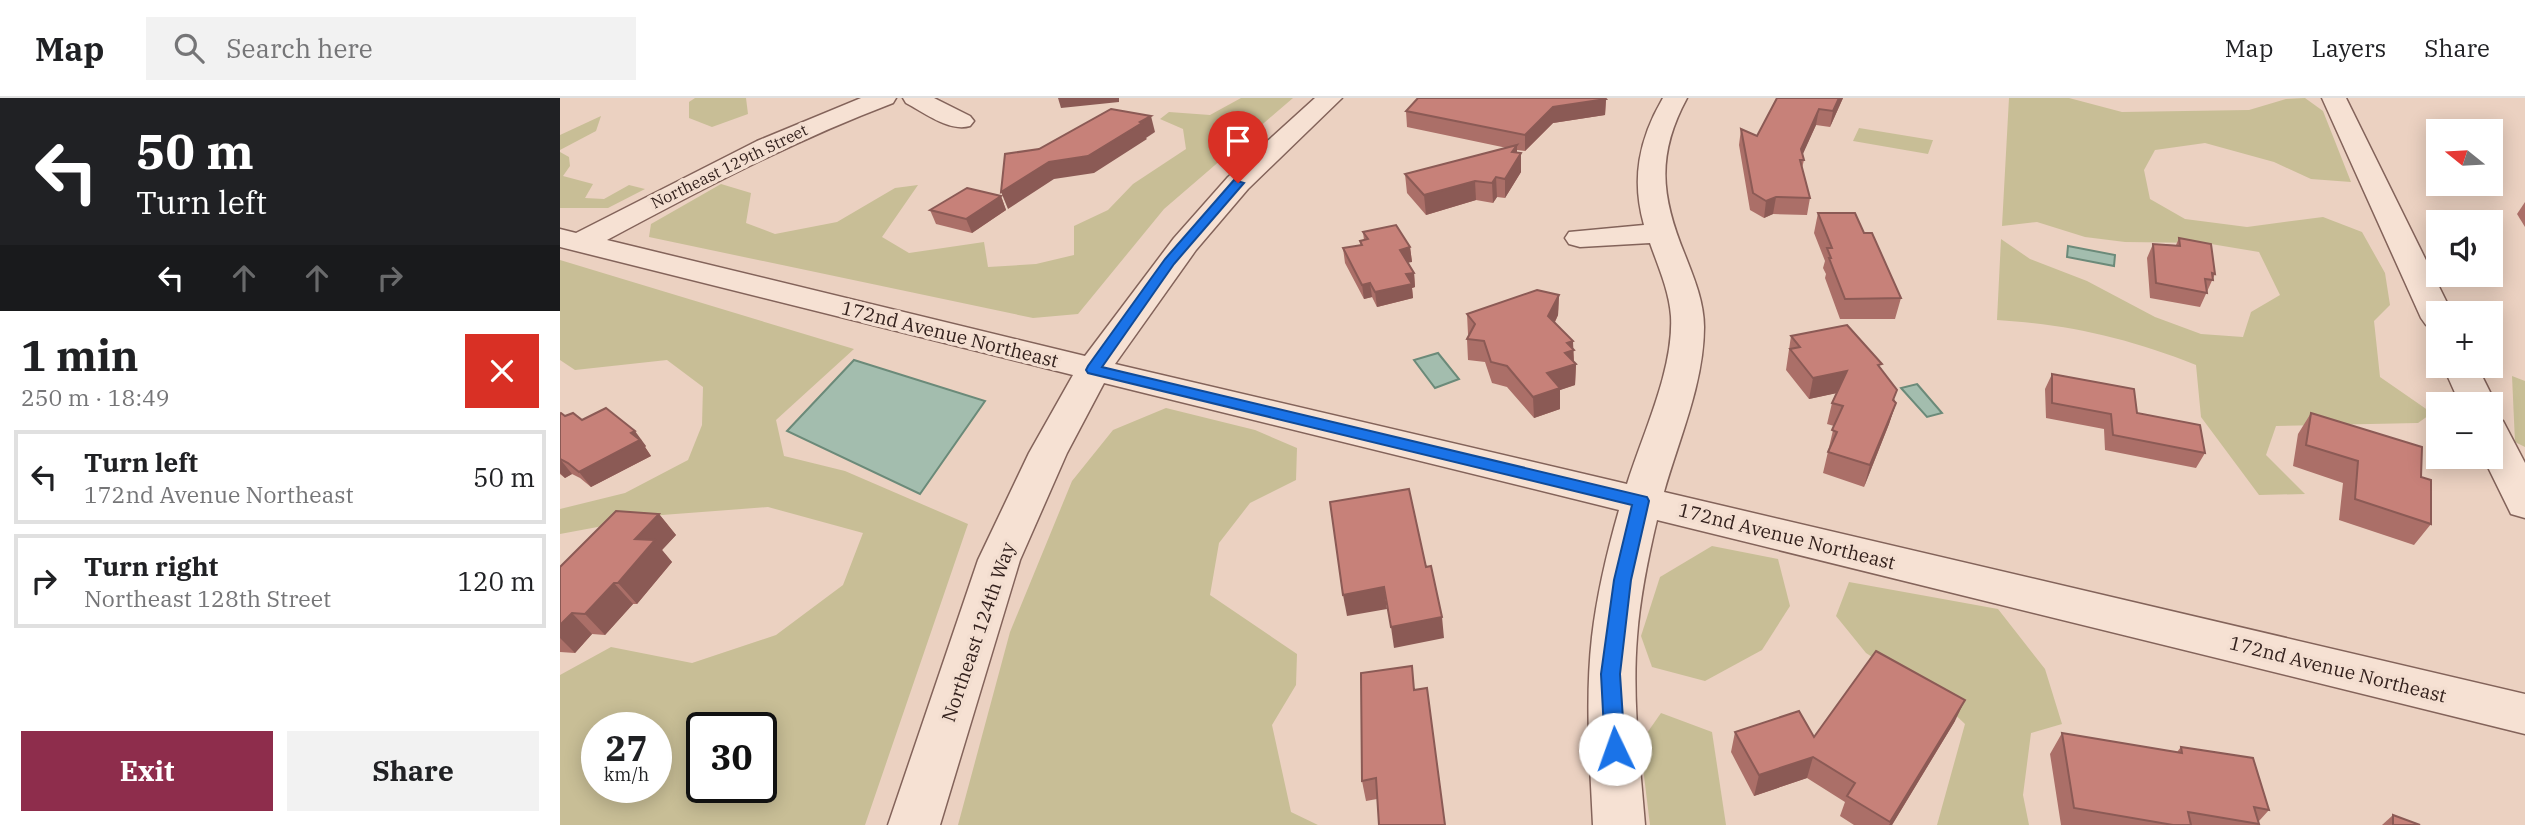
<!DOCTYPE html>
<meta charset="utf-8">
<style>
body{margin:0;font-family:"IBM Plex Serif",serif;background:#f2f2f2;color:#202124;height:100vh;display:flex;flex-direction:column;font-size:26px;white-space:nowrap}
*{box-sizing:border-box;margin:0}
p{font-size:23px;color:#757577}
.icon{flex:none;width:38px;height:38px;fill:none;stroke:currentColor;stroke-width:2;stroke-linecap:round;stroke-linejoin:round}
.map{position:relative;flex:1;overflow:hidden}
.panel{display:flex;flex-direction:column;background:#fff;width:560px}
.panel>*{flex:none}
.banner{background:#202124;color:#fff;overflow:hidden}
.needle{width:46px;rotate:288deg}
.tools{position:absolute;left:1866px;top:21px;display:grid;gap:14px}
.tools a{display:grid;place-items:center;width:77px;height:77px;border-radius:0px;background:#fff;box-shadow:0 4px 18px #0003;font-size:35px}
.speed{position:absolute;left:21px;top:614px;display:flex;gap:14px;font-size:35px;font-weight:700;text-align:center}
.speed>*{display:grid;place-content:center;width:91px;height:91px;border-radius:50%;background:#fff;box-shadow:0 4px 18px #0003;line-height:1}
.speed small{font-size:18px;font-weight:400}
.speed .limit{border:4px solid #111;border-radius:10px;background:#fff;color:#111}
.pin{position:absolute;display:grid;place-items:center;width:60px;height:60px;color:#fff;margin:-72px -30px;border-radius:50% 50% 50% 0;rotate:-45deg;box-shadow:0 0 7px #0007}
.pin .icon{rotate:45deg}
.me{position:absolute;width:77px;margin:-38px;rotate:357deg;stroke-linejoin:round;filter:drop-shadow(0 0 5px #0008)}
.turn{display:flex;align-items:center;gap:24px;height:147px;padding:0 21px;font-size:32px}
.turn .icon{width:91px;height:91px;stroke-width:2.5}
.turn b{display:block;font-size:49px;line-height:60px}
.lanes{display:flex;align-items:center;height:66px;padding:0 21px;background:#0003;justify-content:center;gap:35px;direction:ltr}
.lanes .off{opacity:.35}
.round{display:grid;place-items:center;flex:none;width:74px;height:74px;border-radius:0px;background:#f2f2f2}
.summary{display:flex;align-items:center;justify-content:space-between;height:119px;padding:0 21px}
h1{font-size:42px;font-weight:800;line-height:52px}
.action{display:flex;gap:14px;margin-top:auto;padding:14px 21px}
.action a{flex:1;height:80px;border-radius:0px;background:#8e2d4c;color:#fff;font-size:28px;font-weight:800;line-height:80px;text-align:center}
.action a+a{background:#f2f2f2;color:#202124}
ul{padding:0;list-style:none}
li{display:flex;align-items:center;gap:21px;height:94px;margin:0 14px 10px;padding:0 7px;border:4px solid #e0e0e0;border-radius:0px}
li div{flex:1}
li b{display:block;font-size:26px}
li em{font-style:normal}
header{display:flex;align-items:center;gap:42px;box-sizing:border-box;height:98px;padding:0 35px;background:#fff;border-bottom:2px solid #e0e0e0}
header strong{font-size:33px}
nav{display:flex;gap:38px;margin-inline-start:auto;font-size:24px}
.search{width:490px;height:63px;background:#f2f2f2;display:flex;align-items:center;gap:18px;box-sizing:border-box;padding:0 24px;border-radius:0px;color:#757577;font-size:26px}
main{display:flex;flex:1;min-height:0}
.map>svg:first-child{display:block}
.green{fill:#c8be96;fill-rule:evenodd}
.water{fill:#a3bdae;stroke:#6b8a79;stroke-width:2}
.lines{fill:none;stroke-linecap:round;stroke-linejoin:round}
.minor-casing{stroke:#83635a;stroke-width:3}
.minor{fill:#f6e1d3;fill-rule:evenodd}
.wall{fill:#ab6f68}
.shaded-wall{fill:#8b5a55}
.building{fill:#c78179;stroke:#8b5a55;stroke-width:2}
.route{fill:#1a73e8;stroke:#114b97;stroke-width:2}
.labels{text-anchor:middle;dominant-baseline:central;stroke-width:7;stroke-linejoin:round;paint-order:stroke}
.far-street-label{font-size:16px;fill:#33211d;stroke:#f3ded0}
.street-label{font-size:19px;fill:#33211d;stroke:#f3ded0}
</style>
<header>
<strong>Map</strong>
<div class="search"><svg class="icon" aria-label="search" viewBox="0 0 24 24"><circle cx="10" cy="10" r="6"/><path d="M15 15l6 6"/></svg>Search here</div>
<nav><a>Map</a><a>Layers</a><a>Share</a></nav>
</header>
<main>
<section class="panel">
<div class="banner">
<div class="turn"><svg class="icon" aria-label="left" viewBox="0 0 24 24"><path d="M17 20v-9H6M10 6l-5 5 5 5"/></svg><div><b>50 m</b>Turn left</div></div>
<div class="lanes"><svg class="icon" aria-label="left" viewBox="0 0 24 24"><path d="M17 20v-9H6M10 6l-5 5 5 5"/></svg><svg class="icon off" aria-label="ahead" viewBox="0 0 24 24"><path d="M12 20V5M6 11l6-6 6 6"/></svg><svg class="icon off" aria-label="ahead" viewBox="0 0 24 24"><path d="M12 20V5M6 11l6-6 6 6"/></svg><svg class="icon off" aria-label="right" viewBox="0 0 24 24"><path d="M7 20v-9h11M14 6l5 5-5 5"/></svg></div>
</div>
<div class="summary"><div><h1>1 min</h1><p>250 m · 18:49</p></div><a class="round" style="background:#d93025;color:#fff"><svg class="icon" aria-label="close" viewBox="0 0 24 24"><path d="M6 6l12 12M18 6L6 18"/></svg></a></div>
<ul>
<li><svg class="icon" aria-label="left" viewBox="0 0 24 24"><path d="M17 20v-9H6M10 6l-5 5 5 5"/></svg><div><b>Turn left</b><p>172nd Avenue Northeast</p></div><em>50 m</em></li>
<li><svg class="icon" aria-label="right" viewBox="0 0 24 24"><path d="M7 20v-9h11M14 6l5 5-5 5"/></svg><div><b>Turn right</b><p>Northeast 128th Street</p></div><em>120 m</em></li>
</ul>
<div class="action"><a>Exit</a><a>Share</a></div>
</section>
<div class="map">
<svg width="1965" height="727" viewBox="0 0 1965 727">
<rect width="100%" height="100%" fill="#ebd1c1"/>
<g class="green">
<path d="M 135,0 L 186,0 L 188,16 L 152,29 L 129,20 L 129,4 Z"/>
<path d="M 681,0 L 733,0 L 604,111 L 518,216 L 473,220 L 89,139 L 91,126 L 161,86 L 191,95 L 186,125 L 215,136 L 277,124 L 335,90 L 358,87 L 322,139 L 349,155 L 424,144 L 428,169 L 476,166 L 514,157 L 514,128 L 548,112 L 573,86 L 626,51 L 623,31 L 600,21 L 609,14 L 650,17 Z"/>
<path d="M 1449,0 L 1509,0 L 1562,14 L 1689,12 L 1726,1 L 1745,0 L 1763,13 L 1791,84 L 1751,81 L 1714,64 L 1645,45 L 1595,52 L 1584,72 L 1590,101 L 1625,121 L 1687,129 L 1763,119 L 1802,134 L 1825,175 L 1830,207 L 1814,223 L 1820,279 L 1872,315 L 1858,325 L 1716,328 L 1706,357 L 1745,396 L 1699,397 L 1641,319 L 1636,267 C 1567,240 1511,227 1437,222 L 1441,141 L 1470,161 L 1527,183 L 1595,219 L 1641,236 L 1683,239 L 1691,214 L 1720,197 L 1699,154 L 1645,145 L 1565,144 L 1525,139 L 1477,124 L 1442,128 Z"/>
<path d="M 41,18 L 36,33 L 0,52 L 0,37 Z"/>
<path d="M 1299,30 L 1372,42 L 1373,42 L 1368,56 L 1293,43 Z"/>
<path d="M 0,54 L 9,59 L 10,68 L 3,78 L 33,86 L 25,100 L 44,101 L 69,87 L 85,91 L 48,110 L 0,110 Z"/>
<path d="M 0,162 L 294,251 L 216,322 L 224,358 L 285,373 L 408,426 L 305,727 L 0,727 L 0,577 L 51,549 L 132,565 L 216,537 L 283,487 L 303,435 L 208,409 L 102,417 L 0,436 L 0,411 L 65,395 L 128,362 L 142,327 L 143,289 L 107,262 L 15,272 L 0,262 ZM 37,630 L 96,630 L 96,690 L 37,690 ZM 142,630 L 201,630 L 201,690 L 142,690 Z"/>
<path d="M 1952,278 L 1965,283 L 1965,349 L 1955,344 Z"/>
<path d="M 606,310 L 695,332 L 737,350 L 736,382 L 690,405 L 659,445 L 650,497 L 737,556 L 736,587 L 712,627 L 731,714 L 758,727 L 398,727 L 450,534 L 512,383 L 553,332 Z"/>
<path d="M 1152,448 L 1218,461 L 1230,508 L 1202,552 L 1145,583 L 1092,569 L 1081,538 L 1100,479 Z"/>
<path d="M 1289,484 L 1438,511 L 1485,571 L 1502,626 L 1471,635 L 1463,697 L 1469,727 L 1377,727 L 1405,626 L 1383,605 L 1306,555 L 1276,518 Z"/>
<path d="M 1101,615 L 1152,634 L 1166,727 L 1090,727 L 1080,645 Z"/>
</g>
<g class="water">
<path d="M 1508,148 L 1555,157 L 1554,168 L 1507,159 Z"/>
<path d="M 878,255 L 899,281 L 875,290 L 854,262 Z"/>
<path d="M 294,262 L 425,303 L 360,396 L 227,333 Z"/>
<path d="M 1357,286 L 1382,315 L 1367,319 L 1341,290 Z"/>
</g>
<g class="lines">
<defs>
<g id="minor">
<path d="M 301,0 L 336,0 L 333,5 C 233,43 140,92 47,142 L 525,258 L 614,140 L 668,79 L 755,0 L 782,0 L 688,91 L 636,152 L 555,266 L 1067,386 C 1083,335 1114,271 1111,218 C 1109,192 1098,168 1090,145 L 1020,149 L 1009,146 L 1005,140 L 1009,134 L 1084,127 C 1071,81 1079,41 1103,0 L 1127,0 C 1096,57 1101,99 1125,157 C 1134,180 1144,204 1144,229 C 1144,285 1119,341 1104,394 L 1965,596 L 1965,636 L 1097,422 C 1088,460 1080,499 1077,539 C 1072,601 1080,665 1085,727 L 1033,727 C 1030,664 1025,601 1032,539 C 1037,496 1047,454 1059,412 L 544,285 L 507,355 L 460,462 L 380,727 L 328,727 L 418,462 L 469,355 L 513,277 L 0,149 L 0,131 L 16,135 L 197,43 Z"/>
<path d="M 343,0 L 374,0 L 410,18 L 414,23 L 410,28 C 389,34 365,15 346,5 Z"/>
<path d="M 1762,0 L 1786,0 L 1892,215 L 1878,215 L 1878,230 L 1866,227 L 1861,220 Z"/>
<path d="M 1883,268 L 1917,268 L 1936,306 L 1931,314 L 1930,306 L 1900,306 Z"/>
<path d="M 1930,320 L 1943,323 L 1965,365 L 1965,420 L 1951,416 L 1923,359 L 1930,359 Z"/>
</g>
</defs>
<use href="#minor" class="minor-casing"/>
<use href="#minor" class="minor"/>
</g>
<g class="wall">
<path d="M 1217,0 L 1283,0 L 1270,29 L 1256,27 L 1242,57 L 1244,62 L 1242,70 L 1250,100 L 1247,117 L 1213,116 L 1204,120 L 1190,112 L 1179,47 L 1181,31 L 1197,38 Z"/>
<path d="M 1046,1 L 1045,17 L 993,25 L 965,53 L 957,52 L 957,54 L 961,55 L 961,74 L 945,100 L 937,99 L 933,105 L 916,102 L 866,117 L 847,95 L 845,76 L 947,50 L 847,29 L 846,13 Z"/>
<path d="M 441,98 L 446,112 L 412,135 L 376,126 L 370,112 Z"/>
<path d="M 1965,104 L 1965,129 L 1957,116 Z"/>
<path d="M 1258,115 L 1304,135 L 1341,200 L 1335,221 L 1280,221 L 1265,180 L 1266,176 L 1263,170 L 1265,163 L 1254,135 Z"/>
<path d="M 803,134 L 850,149 L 852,164 L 848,164 L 854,175 L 855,189 L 852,190 L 853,200 L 817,209 L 812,199 L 804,201 L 785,165 L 783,150 L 801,147 L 800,143 L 804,142 Z"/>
<path d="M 1619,140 L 1655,176 L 1640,209 L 1590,200 L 1587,160 L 1593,146 L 1616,147 Z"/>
<path d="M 999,197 L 998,217 L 995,224 L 1013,250 L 1014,264 L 1016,266 L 1015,287 L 1000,292 L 1000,311 L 974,320 L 947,289 L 932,285 L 925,264 L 908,262 L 907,241 L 909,238 L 908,236 L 907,216 Z"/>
<path d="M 1231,238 L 1321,270 L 1336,305 L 1329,326 L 1304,389 L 1263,375 L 1274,328 L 1267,326 L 1272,305 L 1276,295 L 1249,301 L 1226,272 Z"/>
<path d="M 1492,276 L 1577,315 L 1645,355 L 1636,370 L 1545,352 L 1544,331 L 1486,320 L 1485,291 Z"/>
<path d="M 1751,315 L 1861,379 L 1871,426 L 1854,447 L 1779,422 L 1783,385 L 1733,368 L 1738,336 Z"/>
<path d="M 0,316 L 5,318 L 22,322 L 86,348 L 85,349 L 91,358 L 31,389 L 20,380 L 12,376 L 5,380 L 0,376 Z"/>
<path d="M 99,416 L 116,437 L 102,452 L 112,464 L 77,506 L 73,506 L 45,537 L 32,536 L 15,555 L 0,554 L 0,469 Z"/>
<path d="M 855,592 L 817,701 L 806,703 L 802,683 Z"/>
<path d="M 1395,623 L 1332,727 L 1294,727 L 1280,718 L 1285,704 L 1247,680 L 1194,698 L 1171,654 L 1175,634 L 1254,639 Z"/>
<path d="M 1502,635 L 1617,654 L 1621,649 L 1709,712 L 1699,723 L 1699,726 L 1698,727 L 1501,727 L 1490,656 Z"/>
<path d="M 1833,717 L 1860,727 L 1822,727 Z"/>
</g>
<g class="shaded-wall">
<path d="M 498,0 L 559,0 L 559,4 L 501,10 Z"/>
<path d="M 1279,0 L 1283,0 L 1270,29 L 1273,13 Z"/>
<path d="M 1046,1 L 1045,17 L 993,25 L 965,53 L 965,37 L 993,9 Z"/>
<path d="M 1259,11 L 1256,27 L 1238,67 L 1241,51 Z"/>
<path d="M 591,18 L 595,34 L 586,40 L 587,41 L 534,75 L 494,81 L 448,111 L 441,94 L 489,64 L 580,24 Z"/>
<path d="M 957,47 L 957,61 L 961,55 L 961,74 L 945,100 L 945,81 L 952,54 Z"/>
<path d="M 936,79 L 937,99 L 933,105 L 932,85 Z"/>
<path d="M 915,83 L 916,102 L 866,117 L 864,97 Z"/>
<path d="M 441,98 L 446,112 L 412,135 L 406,121 Z"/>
<path d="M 1216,99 L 1213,116 L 1204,120 L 1206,103 Z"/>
<path d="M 850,149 L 852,164 L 841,166 L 840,152 Z"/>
<path d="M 854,175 L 855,189 L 852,190 L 853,200 L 817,209 L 815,194 L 846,176 Z"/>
<path d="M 810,185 L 812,199 L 804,201 L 802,187 Z"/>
<path d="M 999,197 L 998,217 L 988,238 L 988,218 Z"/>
<path d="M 1013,243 L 1014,267 L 1016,266 L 1015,287 L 1000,292 L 1000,311 L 974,320 L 973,299 L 987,275 L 1005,255 L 1007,245 Z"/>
<path d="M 1287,273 L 1282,294 L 1249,301 L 1253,280 Z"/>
<path d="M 1336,305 L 1329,326 L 1304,389 L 1310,367 Z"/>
<path d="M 75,333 L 86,348 L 85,349 L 91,358 L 31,389 L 19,374 Z"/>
<path d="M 0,361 L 12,376 L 5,380 L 0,375 Z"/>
<path d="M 99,416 L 116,437 L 102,452 L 112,464 L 77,506 L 58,485 L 75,441 Z"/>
<path d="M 54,485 L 73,506 L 45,537 L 25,516 Z"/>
<path d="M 824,489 L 827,511 L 787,518 L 783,497 Z"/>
<path d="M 12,515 L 32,536 L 15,555 L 0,540 L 0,527 Z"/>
<path d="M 882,519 L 884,540 L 834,550 L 831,529 Z"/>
<path d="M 1405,602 L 1395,623 L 1332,727 L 1329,727 Z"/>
<path d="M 1253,659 L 1247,680 L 1194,698 L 1199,677 Z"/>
</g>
<g class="building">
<path d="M 858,0 L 1045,0 L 1046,1 L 993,9 L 965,37 L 846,13 Z"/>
<path d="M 1217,0 L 1279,0 L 1273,13 L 1259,11 L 1241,51 L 1244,62 L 1240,62 L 1250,100 L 1216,99 L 1206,103 L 1193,95 L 1181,31 L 1197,38 Z"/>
<path d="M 551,11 L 591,18 L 580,24 L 582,25 L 528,58 L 489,64 L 441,94 L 445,56 L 479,51 Z"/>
<path d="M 957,47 L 952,54 L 961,55 L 945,81 L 936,79 L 932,85 L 915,83 L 864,97 L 845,76 Z"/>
<path d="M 407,90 L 441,98 L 406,121 L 370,112 Z"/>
<path d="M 1258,115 L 1295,115 L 1304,135 L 1312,135 L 1341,200 L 1285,201 L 1269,160 L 1271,160 L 1267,150 L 1272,150 Z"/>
<path d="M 836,127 L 850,149 L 840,152 L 854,175 L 846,176 L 852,186 L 815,194 L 810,185 L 802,187 L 783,150 L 802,147 L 800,143 L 808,141 L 803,134 Z"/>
<path d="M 1619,140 L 1651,146 L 1655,176 L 1652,175 L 1653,182 L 1645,181 L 1647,195 L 1596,185 L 1593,146 L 1620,148 Z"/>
<path d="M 977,192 L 999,197 L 988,218 L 1013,243 L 1007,245 L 1014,252 L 1005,255 L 1016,266 L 987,275 L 1000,290 L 973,299 L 947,268 L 931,264 L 924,243 L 907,241 L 915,226 L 907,216 Z"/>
<path d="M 1287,227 L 1322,266 L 1318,267 L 1337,292 L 1333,302 L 1336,305 L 1310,367 L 1268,354 L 1277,334 L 1272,332 L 1283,308 L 1272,305 L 1287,273 L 1253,280 L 1230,251 L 1240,249 L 1231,238 Z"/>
<path d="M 1492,276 L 1574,291 L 1577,315 L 1640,327 L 1645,355 L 1553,337 L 1551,316 L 1492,305 Z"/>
<path d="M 46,310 L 75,333 L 71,335 L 80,342 L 19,374 L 8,365 L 0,361 L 0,316 L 1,315 L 5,318 L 13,315 L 22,322 Z"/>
<path d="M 1751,315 L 1862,349 L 1861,379 L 1871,382 L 1871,426 L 1795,401 L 1798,363 L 1746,347 Z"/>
<path d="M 849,391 L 866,469 L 871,468 L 882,519 L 831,529 L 824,489 L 783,497 L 770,404 Z"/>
<path d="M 56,413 L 99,416 L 75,441 L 95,442 L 58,485 L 54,485 L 25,516 L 12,515 L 0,527 L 0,469 Z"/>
<path d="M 1316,553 L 1405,602 L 1330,724 L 1287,698 L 1295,685 L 1253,659 L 1199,677 L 1175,634 L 1239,613 L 1254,639 Z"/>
<path d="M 852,568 L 854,592 L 867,590 L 885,727 L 819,727 L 816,680 L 802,683 L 801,575 Z"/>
<path d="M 1502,635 L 1622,655 L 1621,649 L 1693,660 L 1709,712 L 1694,709 L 1699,726 L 1628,714 L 1631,727 L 1613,727 L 1514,710 Z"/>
<path d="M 1833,717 L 1860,727 L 1833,727 Z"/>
</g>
<path class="route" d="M 674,82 L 684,85 L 614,166 L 542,269 L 1087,399 L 1089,403 L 1071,482 L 1060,576 L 1065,651 L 1062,658 L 1055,660 L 1048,658 L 1045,651 L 1041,576 L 1054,482 L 1072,407 L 528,275 L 526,272 L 528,268 L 605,161 Z"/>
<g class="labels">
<g class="far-street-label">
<text transform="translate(169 68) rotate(-26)">Northeast 129th Street</text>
</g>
<g class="street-label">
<text transform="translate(390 236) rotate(14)">172nd Avenue Northeast</text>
<text transform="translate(1227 438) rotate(14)">172nd Avenue Northeast</text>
<text transform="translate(418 534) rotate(-71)">Northeast 124th Way</text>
<text transform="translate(1778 571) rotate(14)">172nd Avenue Northeast</text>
</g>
</g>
</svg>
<div class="tools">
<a><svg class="needle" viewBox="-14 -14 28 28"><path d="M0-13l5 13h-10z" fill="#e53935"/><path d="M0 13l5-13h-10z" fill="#757577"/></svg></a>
<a><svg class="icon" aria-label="sound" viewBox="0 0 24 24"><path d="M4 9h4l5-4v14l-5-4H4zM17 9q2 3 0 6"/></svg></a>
<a>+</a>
<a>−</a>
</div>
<div class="speed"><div>27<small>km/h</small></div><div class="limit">30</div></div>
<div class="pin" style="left:678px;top:85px;background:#d93025"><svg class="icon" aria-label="arrive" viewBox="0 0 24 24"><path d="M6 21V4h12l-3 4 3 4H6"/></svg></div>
<svg class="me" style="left:1055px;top:651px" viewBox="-20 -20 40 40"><circle r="19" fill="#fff"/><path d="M0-13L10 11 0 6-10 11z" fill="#1a73e8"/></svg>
</div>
</main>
